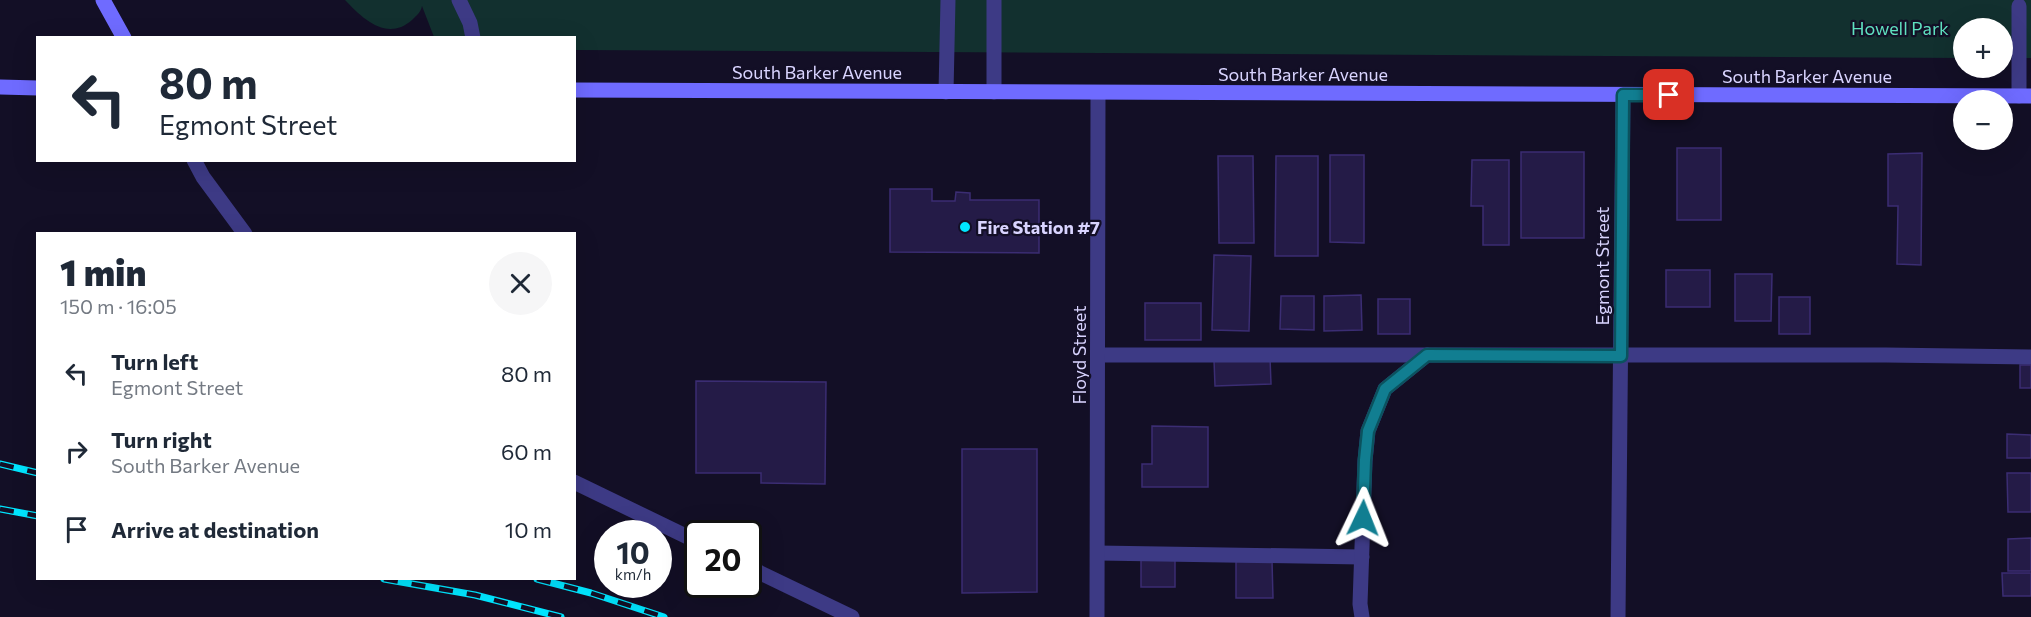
<!DOCTYPE html>
<meta charset="utf-8">
<style>
body{margin:0;font-family:Commissioner,sans-serif;background:#f6f6f7;color:#1f2937;height:100vh;display:flex;flex-direction:column;font-size:22px;white-space:nowrap}
*{box-sizing:border-box;margin:0}
p{font-size:20px;color:#747a83}
.icon{flex:none;width:33px;height:33px;fill:none;stroke:currentColor;stroke-width:2;stroke-linecap:round;stroke-linejoin:round}
.map{position:relative;flex:1;overflow:hidden}
.details{position:absolute;left:36px;top:232px;width:540px;height:348px;display:flex;flex-direction:column;background:#fff;border-radius:0px;box-shadow:0 6px 24px #0002}
.details>*{flex:none}
.top-card{position:absolute;left:36px;top:36px;width:540px;height:126px;border-radius:0px;box-shadow:0 6px 24px #0002;background:#fff;color:#1f2937;overflow:hidden}
.fabs{position:absolute;left:1953px;top:18px;display:grid;gap:12px}
.fabs a{display:grid;place-items:center;width:60px;height:60px;border-radius:50%;background:#fff;box-shadow:0 6px 24px #0002;font-size:30px}
.speed{position:absolute;left:594px;top:520px;display:flex;gap:12px;font-size:30px;font-weight:700;text-align:center}
.speed>*{display:grid;place-content:center;width:78px;height:78px;border-radius:50%;background:#fff;box-shadow:0 6px 24px #0002;line-height:1}
.speed small{font-size:15px;font-weight:400}
.speed .limit{border:3px solid #111;border-radius:9px;background:#fff;color:#111}
.pin{position:absolute;display:grid;place-items:center;width:51px;height:51px;color:#fff;margin:-26px;border-radius:12px;box-shadow:0 3px 9px #0006}
.me{position:absolute;width:66px;margin:-33px;rotate:2deg;stroke-linejoin:round;filter:drop-shadow(0 0 4px #0008)}
.turn{display:flex;align-items:center;gap:21px;height:126px;padding:0 24px;font-size:27px}
.turn .icon{width:78px;height:78px;stroke-width:2.5}
.turn b{display:block;font-size:42px;line-height:51px}
.round{display:grid;place-items:center;flex:none;width:63px;height:63px;border-radius:32px;background:#f6f6f7}
.head{display:flex;align-items:center;justify-content:space-between;height:102px;padding:0 24px}
h1{font-size:36px;font-weight:800;line-height:45px}
ul{padding:0;list-style:none}
li{display:flex;align-items:center;gap:18px;height:78px;padding:0 24px}
li div{flex:1}
li b{display:block;font-size:22px}
li em{font-style:normal}
.map>svg:first-child{display:block}
.green{fill:#12302f}
.building{fill:#241b47;stroke:#3b2d73;stroke-width:1.5}
.lines{fill:none;stroke-linecap:round;stroke-linejoin:round}
.lane{stroke:#3d3a85;stroke-width:15}
.street{stroke:#3d3a85;stroke-width:15}
.secondary{stroke:#6f6bff;stroke-width:15}
.rail-casing{stroke:#00e5ff;stroke-width:7}
.rail{stroke:#130f26;stroke-width:4.5;stroke-dasharray:14;stroke-linecap:butt}
.route-casing{stroke:#0b525e;stroke-width:15}
.route{stroke:#117e91;stroke-width:10}
.poi-dot{fill:#00e5ff;stroke:#130f26;stroke-width:2}
.labels{text-anchor:middle;dominant-baseline:central;stroke-width:4.5;stroke-linejoin:round;paint-order:stroke}
.park-label{font-size:18px;fill:#5fe0c0;stroke:#130f26}
.street-label{font-size:18px;fill:#d9d4ff;stroke:#130f26}
.poi-label{font-size:18px;font-weight:bold;fill:#d9d4ff;stroke:#130f26;text-anchor:start}
</style>
<div class="map">
<svg width="2031" height="617" viewBox="0 0 2031 617">
<rect width="100%" height="100%" fill="#130f26"/>
<path class="green" d="M 345,0 L 2031,0 L 2031,58 L 2003,58 L 2002,28 L 1964,28 L 1963,58 L 575,50 L 574,38 L 434,37 L 422,6 C 421,12 417,15 412,20 C 387,42 363,19 345,0 Z"/>
<g class="building">
<rect x="1677" y="148" width="44" height="72"/>
<rect x="1521" y="152" width="63" height="86"/>
<path d="M 1922,153 L 1921,265 L 1897,264 L 1898,206 L 1888,206 L 1888,154 Z"/>
<path d="M 1330,155 L 1364,155 L 1364,243 L 1330,242 Z"/>
<path d="M 1218,156 L 1253,156 L 1254,243 L 1219,243 Z"/>
<path d="M 1276,156 L 1318,156 L 1318,256 L 1275,256 Z"/>
<path d="M 1472,160 L 1509,160 L 1509,245 L 1483,245 L 1483,206 L 1471,206 Z"/>
<path d="M 890,189 L 932,189 L 932,201 L 955,201 L 956,192 L 970,193 L 970,200 L 1039,200 L 1039,253 L 890,252 Z"/>
<path d="M 1214,255 L 1251,256 L 1249,331 L 1212,330 Z"/>
<rect x="1666" y="270" width="44" height="37"/>
<path d="M 1735,274 L 1772,274 L 1771,321 L 1735,321 Z"/>
<path d="M 1361,295 L 1362,330 L 1324,331 L 1324,296 Z"/>
<path d="M 1281,296 L 1314,296 L 1314,330 L 1280,329 Z"/>
<rect x="1779" y="297" width="31" height="37"/>
<rect x="1378" y="299" width="32" height="35"/>
<rect x="1145" y="303" width="56" height="37"/>
<path d="M 1270,358 L 1271,384 L 1215,386 L 1214,360 Z"/>
<rect x="2020" y="365" width="11" height="23"/>
<path d="M 696,381 L 826,382 L 825,484 L 761,483 L 761,473 L 696,473 Z"/>
<path d="M 1152,426 L 1208,427 L 1208,487 L 1142,487 L 1142,464 L 1152,464 Z"/>
<path d="M 2007,434 L 2031,435 L 2031,458 L 2007,458 Z"/>
<path d="M 962,449 L 1037,449 L 1037,592 L 962,593 Z"/>
<path d="M 2007,473 L 2031,473 L 2031,512 L 2008,512 Z"/>
<path d="M 2031,538 L 2031,571 L 2008,571 L 2008,539 Z"/>
<path d="M 1141,556 L 1175,557 L 1175,587 L 1141,587 Z"/>
<path d="M 1236,561 L 1272,561 L 1273,598 L 1236,598 Z"/>
<path d="M 2002,573 L 2031,573 L 2031,596 L 2003,596 Z"/>
</g>
<g class="lines">
<g class="lane">
<path d="M 459,0 L 470,23 L 473,38"/>
<path d="M 994,0 L 994,92"/>
<path d="M 2019,6 L 2019,96"/>
<path d="M 946,92 L 948,0"/>
<path d="M 1098,355 L 1886,355 L 2031,357"/>
<path d="M 1098,553 L 1362,557"/>
<path d="M 1362,617 L 1360,604 L 1365,461 L 1368,431 L 1385,389 L 1427,355"/>
</g>
<g class="street">
<path d="M 194,160 L 203,177 L 245,234"/>
<path d="M 574,482 L 698,542"/>
<path d="M 748,567 L 852,617"/>
<path d="M 1097,617 L 1098,93"/>
<path d="M 1618,617 L 1623,95"/>
</g>
<g class="secondary">
<path d="M 103,0 L 124,38"/>
<path d="M 0,87 L 38,88"/>
<path d="M 574,90 L 2031,96"/>
</g>
<defs>
<g id="rail">
<path d="M 0,464 L 38,473"/>
<path d="M 0,509 L 38,516"/>
<path d="M 384,579 L 475,595 L 561,617"/>
<path d="M 537,579 L 591,593 L 664,617"/>
</g>
</defs>
<use href="#rail" class="rail-casing"/>
<use href="#rail" class="rail"/>
</g>
<g class="lines">
<defs>
<path id="route" d="M 1363,518 L 1365,460 L 1368,431 L 1385,389 L 1427,355 L 1621,356 L 1623,95 L 1669,95"/>
</defs>
<use href="#route" class="route-casing"/>
<use href="#route" class="route"/>
</g>
<circle class="poi-dot" cx="965" cy="227" r="6"/>
<g class="labels">
<g class="park-label">
<text x="1900" y="28">Howell Park</text>
</g>
<g class="street-label">
<text x="817" y="72">South Barker Avenue</text>
<text x="1303" y="74">South Barker Avenue</text>
<text x="1807" y="76">South Barker Avenue</text>
<text transform="translate(1602 266) rotate(-90)">Egmont Street</text>
<text transform="translate(1079 355) rotate(-90)">Floyd Street</text>
</g>
<g class="poi-label">
<text x="977" y="227">Fire Station #7</text>
</g>
</g>
</svg>
<div class="fabs">
<a>+</a>
<a>−</a>
</div>
<div class="speed"><div>10<small>km/h</small></div><div class="limit">20</div></div>
<div class="pin" style="left:1669px;top:95px;background:#d93025"><svg class="icon" aria-label="arrive" viewBox="0 0 24 24"><path d="M6 21V4h12l-3 4 3 4H6"/></svg></div>
<svg class="me" style="left:1363px;top:518px" viewBox="-20 -20 40 40"><path d="M0-17L14 15 0 8-14 15z" fill="#117e91" stroke="#fff" stroke-width="4"/></svg>
<div class="top-card">
<div class="turn"><svg class="icon" aria-label="left" viewBox="0 0 24 24"><path d="M17 20v-9H6M10 6l-5 5 5 5"/></svg><div><b>80 m</b>Egmont Street</div></div>
</div>
<section class="details">
<div class="head"><div><h1>1 min</h1><p>150 m · 16:05</p></div><a class="round"><svg class="icon" aria-label="close" viewBox="0 0 24 24"><path d="M6 6l12 12M18 6L6 18"/></svg></a></div>
<ul>
<li><svg class="icon" aria-label="left" viewBox="0 0 24 24"><path d="M17 20v-9H6M10 6l-5 5 5 5"/></svg><div><b>Turn left</b><p>Egmont Street</p></div><em>80 m</em></li>
<li><svg class="icon" aria-label="right" viewBox="0 0 24 24"><path d="M7 20v-9h11M14 6l5 5-5 5"/></svg><div><b>Turn right</b><p>South Barker Avenue</p></div><em>60 m</em></li>
<li><svg class="icon" aria-label="arrive" viewBox="0 0 24 24"><path d="M6 21V4h12l-3 4 3 4H6"/></svg><div><b>Arrive at destination</b></div><em>10 m</em></li>
</ul>
</section>
</div>
